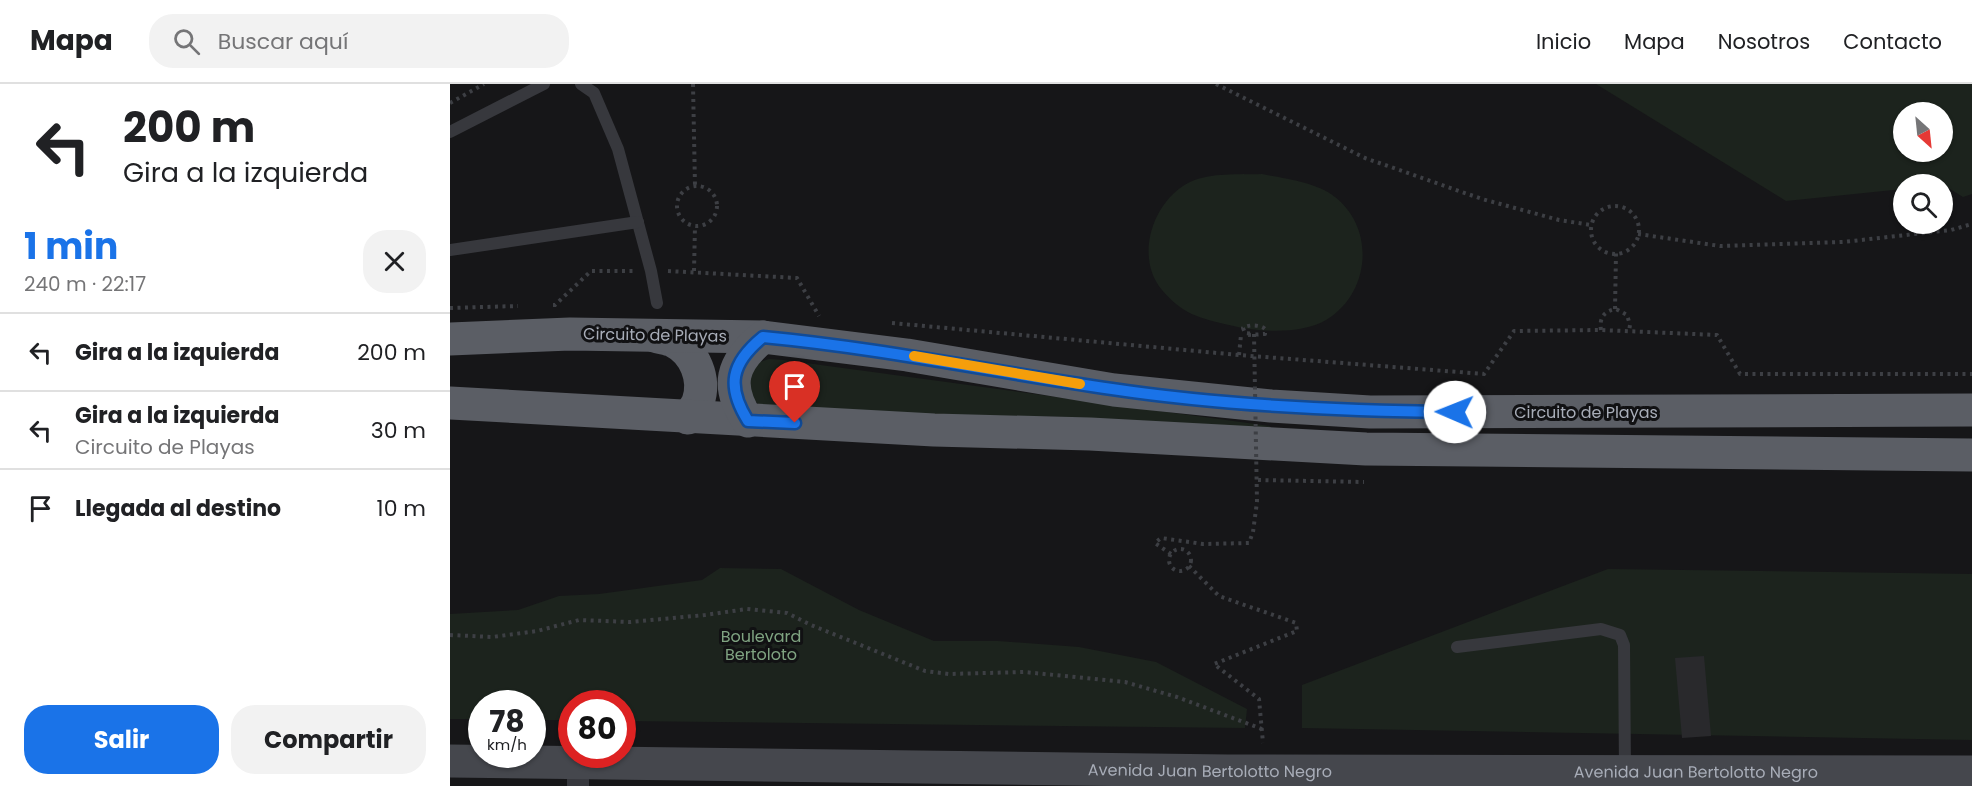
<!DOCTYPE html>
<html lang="es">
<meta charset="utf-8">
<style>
body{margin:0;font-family:Poppins,sans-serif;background:#f2f2f2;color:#202124;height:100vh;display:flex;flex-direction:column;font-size:22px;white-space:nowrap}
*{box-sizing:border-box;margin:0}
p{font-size:20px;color:#757577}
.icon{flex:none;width:33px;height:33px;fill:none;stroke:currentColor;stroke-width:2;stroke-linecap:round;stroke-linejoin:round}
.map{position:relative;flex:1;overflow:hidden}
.sheet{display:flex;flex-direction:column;background:#fff;width:450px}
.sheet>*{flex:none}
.hud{background:#fff;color:#202124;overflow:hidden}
.needle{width:39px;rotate:153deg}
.controls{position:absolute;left:1443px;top:18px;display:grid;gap:12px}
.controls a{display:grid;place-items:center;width:60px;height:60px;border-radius:50%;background:#fff;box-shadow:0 2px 4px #0004;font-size:30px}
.speed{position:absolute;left:18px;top:606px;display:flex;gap:12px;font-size:30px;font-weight:700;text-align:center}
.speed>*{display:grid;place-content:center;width:78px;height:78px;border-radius:50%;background:#fff;box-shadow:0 2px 4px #0004;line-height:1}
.speed small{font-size:15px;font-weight:400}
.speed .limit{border:9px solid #d22;background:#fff;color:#111}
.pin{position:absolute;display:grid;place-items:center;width:51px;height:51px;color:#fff;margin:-62px -26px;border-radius:50% 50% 50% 0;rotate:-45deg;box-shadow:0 0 6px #0007}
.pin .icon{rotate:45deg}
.me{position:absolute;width:66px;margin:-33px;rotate:271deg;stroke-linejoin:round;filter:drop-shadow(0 0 4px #0008)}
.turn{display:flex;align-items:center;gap:21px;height:126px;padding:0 24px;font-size:27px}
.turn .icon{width:78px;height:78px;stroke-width:2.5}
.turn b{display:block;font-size:42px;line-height:51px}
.round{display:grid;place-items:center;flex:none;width:63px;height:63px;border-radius:24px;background:#f2f2f2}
.head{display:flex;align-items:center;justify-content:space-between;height:102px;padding:0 24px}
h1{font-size:36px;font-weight:700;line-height:45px;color:#1a73e8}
.button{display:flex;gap:12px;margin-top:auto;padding:12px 24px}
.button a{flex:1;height:69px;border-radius:24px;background:#1a73e8;color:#fff;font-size:24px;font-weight:700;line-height:69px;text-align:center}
.button a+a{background:#f2f2f2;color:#202124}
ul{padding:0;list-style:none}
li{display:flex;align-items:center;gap:18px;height:78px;padding:0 24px;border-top:2px solid #e0e0e0}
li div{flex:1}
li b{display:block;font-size:22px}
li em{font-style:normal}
header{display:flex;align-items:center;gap:36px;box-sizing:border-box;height:84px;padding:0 30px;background:#fff;border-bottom:2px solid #e0e0e0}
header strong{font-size:28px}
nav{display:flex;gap:33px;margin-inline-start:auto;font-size:21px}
.search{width:420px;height:54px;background:#f2f2f2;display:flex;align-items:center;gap:15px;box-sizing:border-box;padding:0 21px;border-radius:24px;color:#757577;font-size:22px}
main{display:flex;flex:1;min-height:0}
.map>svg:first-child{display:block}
.green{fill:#1c231d;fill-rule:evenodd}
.building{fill:#29292c}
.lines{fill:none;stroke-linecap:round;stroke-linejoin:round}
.path{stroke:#3d3f44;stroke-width:4;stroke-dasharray:3 4.5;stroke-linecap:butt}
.service{stroke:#37383d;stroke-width:12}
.minor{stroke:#37383d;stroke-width:22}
.secondary{stroke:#45474d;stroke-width:33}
.trunk{stroke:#5b5e65;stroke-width:33}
.path-bridge{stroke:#3d3f44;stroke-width:4;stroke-dasharray:3 4.5;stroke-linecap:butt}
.route-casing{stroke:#114b97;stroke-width:15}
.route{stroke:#1a73e8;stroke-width:10}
.slow{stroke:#f59e0b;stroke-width:10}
.labels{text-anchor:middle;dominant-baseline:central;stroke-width:6;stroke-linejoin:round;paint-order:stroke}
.street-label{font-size:16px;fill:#a8adb8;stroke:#111113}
.park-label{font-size:16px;fill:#7fa381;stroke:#111113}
</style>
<header>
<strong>Mapa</strong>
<div class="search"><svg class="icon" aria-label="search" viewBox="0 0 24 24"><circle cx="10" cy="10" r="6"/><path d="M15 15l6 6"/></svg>Buscar aquí</div>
<nav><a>Inicio</a><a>Mapa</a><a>Nosotros</a><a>Contacto</a></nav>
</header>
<main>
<section class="sheet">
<div class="hud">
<div class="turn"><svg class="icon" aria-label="left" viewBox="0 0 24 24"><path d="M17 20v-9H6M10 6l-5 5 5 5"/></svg><div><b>200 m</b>Gira a la izquierda</div></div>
</div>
<div class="head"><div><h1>1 min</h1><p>240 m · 22:17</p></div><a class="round"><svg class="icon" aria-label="close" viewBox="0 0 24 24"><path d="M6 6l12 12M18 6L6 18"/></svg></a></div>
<ul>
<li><svg class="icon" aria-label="left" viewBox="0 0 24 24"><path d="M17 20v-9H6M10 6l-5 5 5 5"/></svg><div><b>Gira a la izquierda</b></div><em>200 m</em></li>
<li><svg class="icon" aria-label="left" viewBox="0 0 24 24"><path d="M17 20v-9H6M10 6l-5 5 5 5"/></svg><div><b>Gira a la izquierda</b><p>Circuito de Playas</p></div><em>30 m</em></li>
<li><svg class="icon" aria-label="arrive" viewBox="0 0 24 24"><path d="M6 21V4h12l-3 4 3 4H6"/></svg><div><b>Llegada al destino</b></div><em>10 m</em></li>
</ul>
<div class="button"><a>Salir</a><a>Compartir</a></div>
</section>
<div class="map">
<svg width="1522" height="702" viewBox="0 0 1522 702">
<rect width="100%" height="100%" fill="#161618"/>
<g class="green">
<path d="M 1146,0 L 1522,0 L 1522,110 L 1513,113 L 1492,100 L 1454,100 L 1453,105 L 1336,117 ZM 1454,28 L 1492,28 L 1492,68 L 1454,68 Z"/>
<path d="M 812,90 C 836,95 866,98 885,113 C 926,145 920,210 876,236 C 851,251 806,248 779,241 C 749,234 732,230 712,206 C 684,173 703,116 740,98 C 762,88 788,91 812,90 Z"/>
<path d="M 319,275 L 334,276 L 820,342 L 818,348 L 619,333 L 324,328 C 300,317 301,316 298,290 L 310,278 Z"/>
<path d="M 270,484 L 331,485 L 409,526 L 484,557 L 548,557 L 629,563 L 706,578 L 797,625 L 795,644 L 173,637 L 172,620 L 122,620 L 121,636 L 83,636 L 82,620 L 32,620 L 31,635 L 0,635 L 0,530 L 68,526 L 109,512 L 149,510 L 252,496 Z"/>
<path d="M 1158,485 L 1522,490 L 1522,656 L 852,644 L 852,601 Z"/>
</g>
<path class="building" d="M 1254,572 L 1261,652 L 1232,654 L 1225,574 Z"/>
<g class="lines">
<g class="path">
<path d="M 243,0 L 245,102"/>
<path d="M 766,0 L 915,74 L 1032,115 L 1109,136 L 1141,141"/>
<path d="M 0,19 L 34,0"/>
<circle cx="247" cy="122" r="20"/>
<circle cx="1165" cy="146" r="24"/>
<path d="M 1188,150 L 1270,162 L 1393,158 L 1501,146 L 1522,140"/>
<path d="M 218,187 L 347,194 L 369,232"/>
<path d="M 244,187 L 245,142"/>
<path d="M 103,221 L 105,221 L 141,187 L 184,187"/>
<path d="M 0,224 L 68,222"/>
<path d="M 1165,225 L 1166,169"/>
<path d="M 442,239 L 789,271 L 1034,290 L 1064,247 L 1151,246 L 1267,251 L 1290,290 L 1522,290"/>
<path d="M 1151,246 C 1149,234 1154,227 1166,225 L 1177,231 L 1180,241 L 1179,247"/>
<path d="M 798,251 L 815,250 L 815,245 C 811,241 799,240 793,244 L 795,249 L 804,250"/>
<path d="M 789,271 L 791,251"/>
<path d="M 808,396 L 914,398"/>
<circle cx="730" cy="476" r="11"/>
<path d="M 721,470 L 705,459 L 711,454 L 753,460 L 799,459 L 803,448 L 807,418"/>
<path d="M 739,482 L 769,512 L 846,539 L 847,547 L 764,580 L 809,615 L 813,659"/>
<path d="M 0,551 L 42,553 L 87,547 L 129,536 L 180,538 L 255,531 L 297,525 L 337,529 L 361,541 L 475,587 L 499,590 L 574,588 L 675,598 L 727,613 L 812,645"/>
</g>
<g class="service">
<path d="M 131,0 L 144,9 L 168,65 L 201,187 L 207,219"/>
<path d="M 0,48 L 94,0"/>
<path d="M 0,166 L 188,138"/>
<path d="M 1007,563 L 1151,545 L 1170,551 L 1174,561 L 1175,687"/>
</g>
<path class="minor" d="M 128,702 L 128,678"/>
<path class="secondary" id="s1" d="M 0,677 L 778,687 L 1522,688"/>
<g class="trunk">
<path d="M 205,252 C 211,254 218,255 223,257 C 245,268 256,295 248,318 C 246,323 241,329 238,334"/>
<path d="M 0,255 L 120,250 L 313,253 L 457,271 L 664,306 L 821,322 L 920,328 L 1522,326"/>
<path d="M 0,319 L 484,346 L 640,350 L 916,365 L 1522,371"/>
<path d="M 298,337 C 275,302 281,279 313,253"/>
</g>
<path class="path-bridge" d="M 804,250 L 807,418"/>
</g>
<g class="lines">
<defs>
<path id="route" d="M 345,339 L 298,337 C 276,302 281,279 313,253 C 430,264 545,288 662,305 C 776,322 891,327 1005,328"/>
</defs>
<use href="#route" class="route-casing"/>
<use href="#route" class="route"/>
<path class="slow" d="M 464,272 L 630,300"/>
</g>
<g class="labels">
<g class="street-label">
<text transform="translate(205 251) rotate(1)">Circuito de Playas</text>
<text x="1136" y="328">Circuito de Playas</text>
<text stroke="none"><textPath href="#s1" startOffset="760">Avenida Juan Bertolotto Negro</textPath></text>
<text stroke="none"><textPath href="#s1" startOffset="1246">Avenida Juan Bertolotto Negro</textPath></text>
</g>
<g class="park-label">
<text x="311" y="552">Boulevard<tspan x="311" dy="18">Bertoloto</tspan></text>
</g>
</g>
</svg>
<div class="controls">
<a><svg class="needle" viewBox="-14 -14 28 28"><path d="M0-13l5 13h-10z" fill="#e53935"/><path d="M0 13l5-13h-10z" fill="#757577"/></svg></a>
<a><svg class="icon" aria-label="search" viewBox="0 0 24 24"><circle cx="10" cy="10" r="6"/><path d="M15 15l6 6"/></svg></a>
</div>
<div class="speed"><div>78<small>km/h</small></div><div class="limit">80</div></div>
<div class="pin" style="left:345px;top:339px;background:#d93025"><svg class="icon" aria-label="arrive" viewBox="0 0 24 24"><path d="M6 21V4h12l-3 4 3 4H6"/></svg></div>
<svg class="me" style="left:1005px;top:328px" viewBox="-20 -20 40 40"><circle r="19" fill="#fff"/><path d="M0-13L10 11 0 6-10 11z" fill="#1a73e8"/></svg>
</div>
</main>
